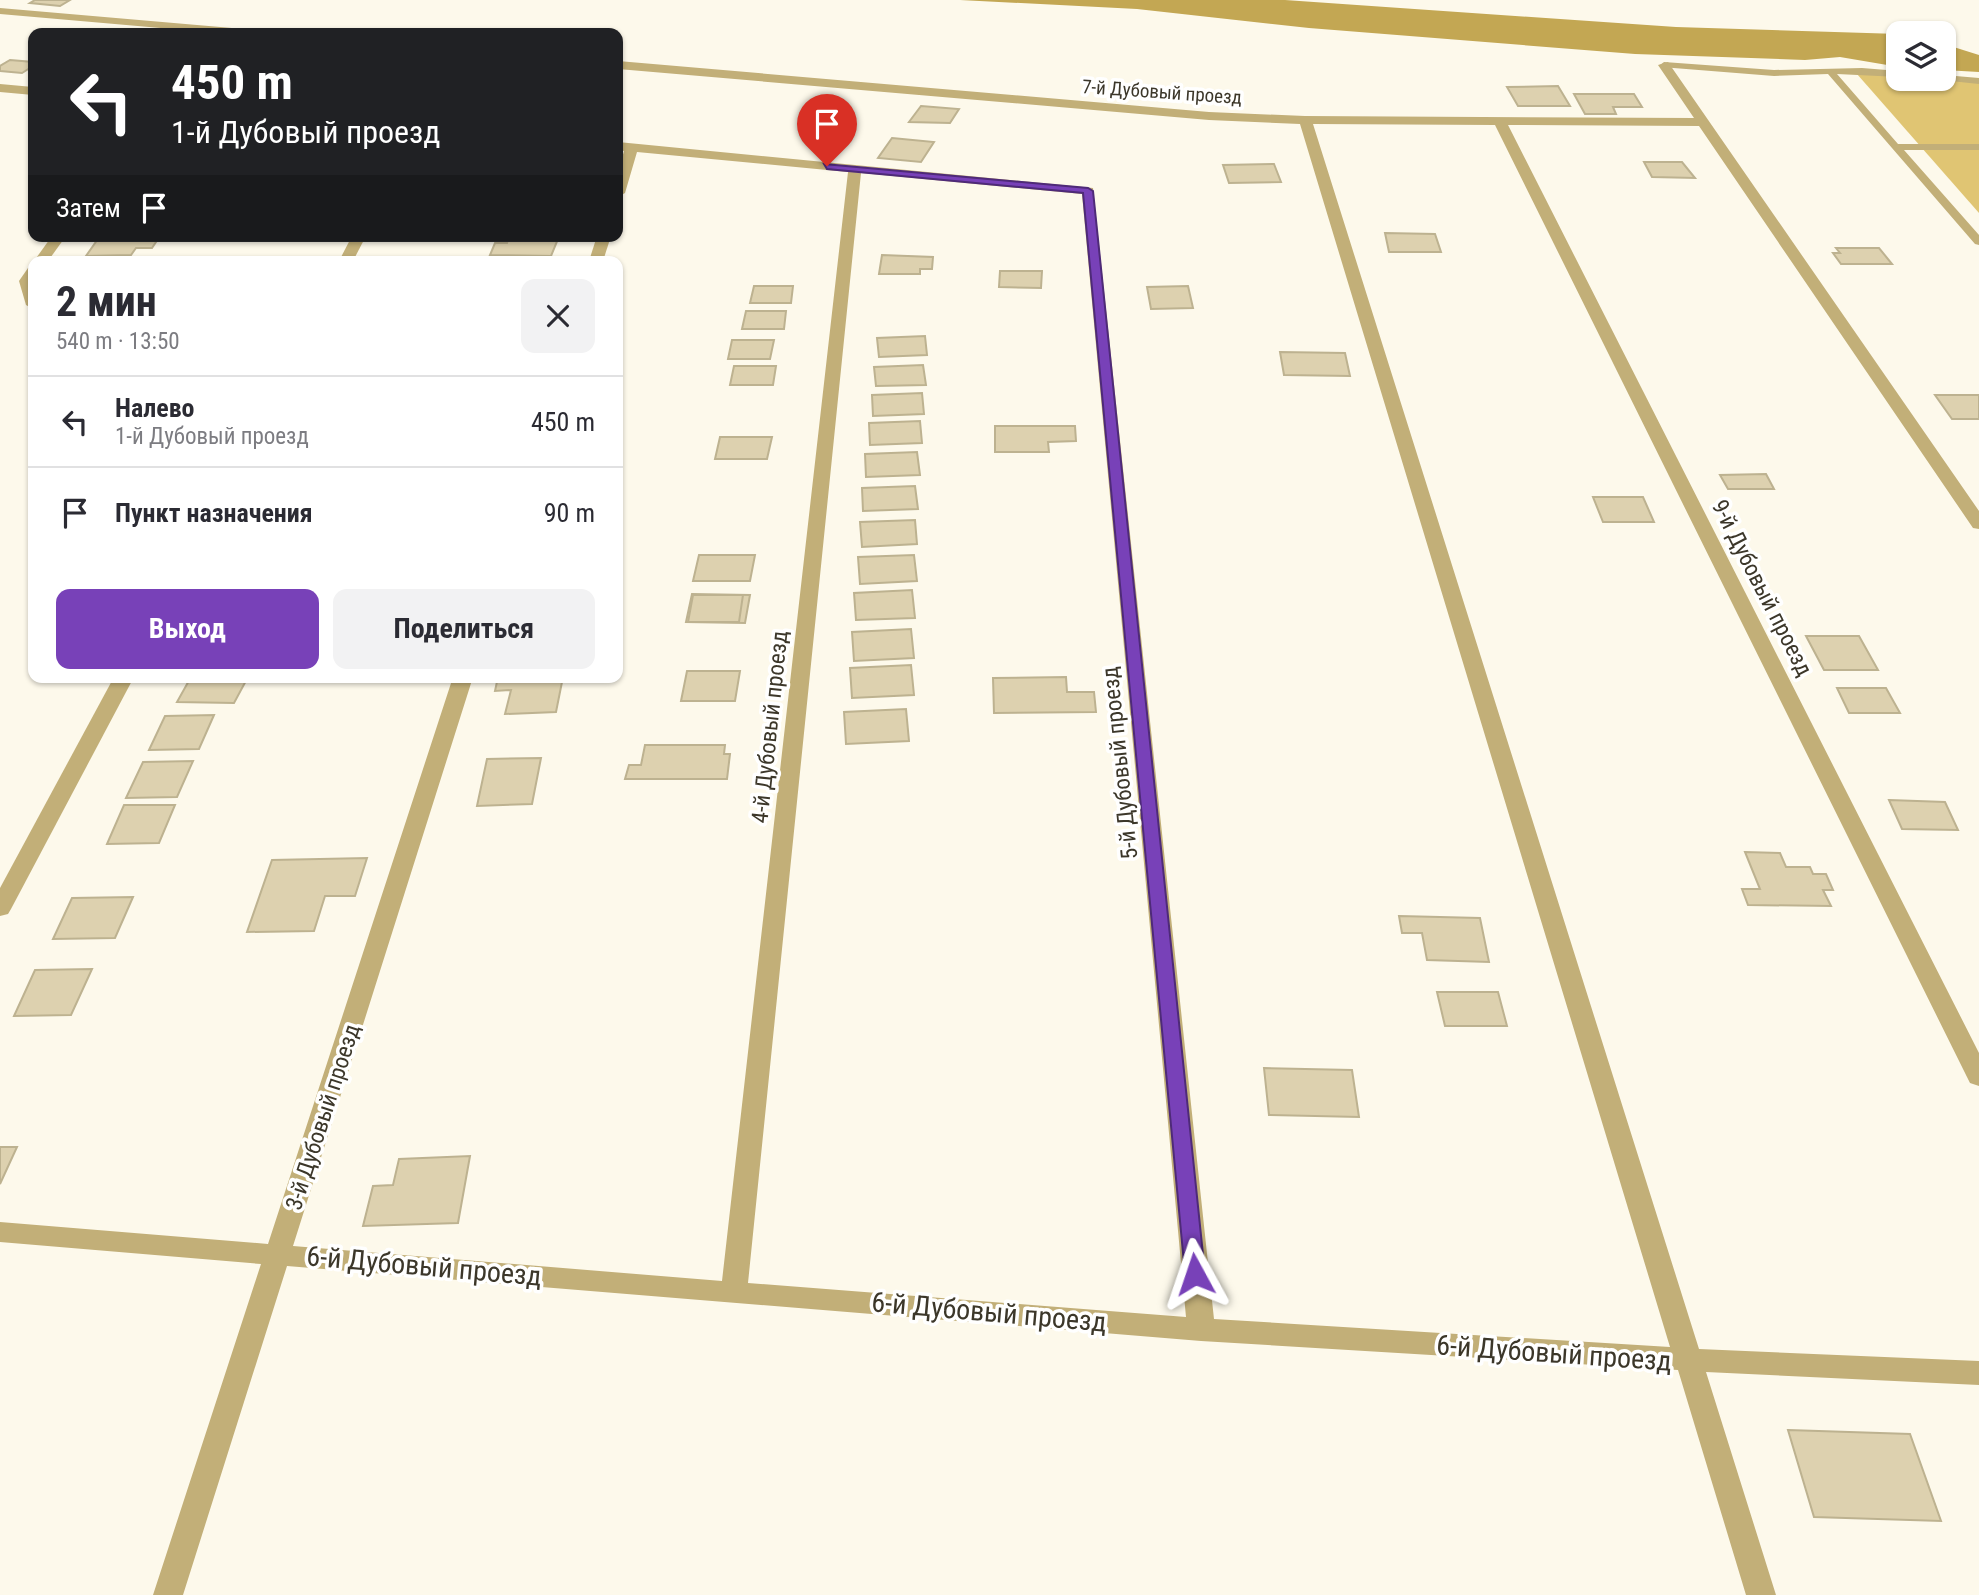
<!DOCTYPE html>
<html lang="ru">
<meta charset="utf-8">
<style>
body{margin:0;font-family:"Roboto Condensed",sans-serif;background:#f2f2f3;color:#2b2b33;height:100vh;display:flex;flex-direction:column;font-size:26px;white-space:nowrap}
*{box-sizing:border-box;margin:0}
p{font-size:23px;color:#7c7c81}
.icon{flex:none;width:38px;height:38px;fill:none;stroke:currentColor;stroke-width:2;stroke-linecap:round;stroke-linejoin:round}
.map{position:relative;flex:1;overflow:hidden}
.sheet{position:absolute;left:28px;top:256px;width:595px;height:427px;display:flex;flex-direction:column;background:#fff;border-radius:14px;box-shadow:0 2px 5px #0004}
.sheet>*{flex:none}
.guide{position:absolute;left:28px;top:28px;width:595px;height:214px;border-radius:14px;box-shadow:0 2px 5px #0004;background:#202124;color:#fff;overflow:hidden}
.fabs{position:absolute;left:1886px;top:21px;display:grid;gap:14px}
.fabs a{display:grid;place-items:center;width:70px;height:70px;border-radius:14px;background:#fff;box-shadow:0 2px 5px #0004;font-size:35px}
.pin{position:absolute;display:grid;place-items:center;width:60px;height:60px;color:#fff;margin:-72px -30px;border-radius:50% 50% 50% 0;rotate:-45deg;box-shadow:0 0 7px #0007}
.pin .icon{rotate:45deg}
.me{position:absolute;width:77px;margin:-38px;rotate:355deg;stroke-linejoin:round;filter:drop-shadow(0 0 5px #0008)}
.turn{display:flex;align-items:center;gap:24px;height:147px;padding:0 28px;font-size:32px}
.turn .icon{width:91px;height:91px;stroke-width:2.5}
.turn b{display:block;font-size:49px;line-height:60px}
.then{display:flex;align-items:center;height:66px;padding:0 28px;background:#0003;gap:14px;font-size:26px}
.round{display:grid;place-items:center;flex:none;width:74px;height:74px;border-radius:14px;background:#f2f2f3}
.headline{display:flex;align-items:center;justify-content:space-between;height:119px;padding:0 28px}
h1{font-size:42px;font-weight:700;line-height:52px}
.primary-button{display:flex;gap:14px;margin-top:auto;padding:14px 28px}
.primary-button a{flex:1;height:80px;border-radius:14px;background:#7841b8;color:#fff;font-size:28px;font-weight:700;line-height:80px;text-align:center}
.primary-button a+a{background:#f2f2f3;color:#2b2b33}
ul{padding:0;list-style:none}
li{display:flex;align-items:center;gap:21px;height:91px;padding:0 28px;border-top:2px solid #e1e1e2}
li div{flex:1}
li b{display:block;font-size:26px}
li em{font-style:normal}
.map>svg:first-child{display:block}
.green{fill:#e0c573}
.water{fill:#c3a753}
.building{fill:#ddd1af;stroke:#bdb290;stroke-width:2}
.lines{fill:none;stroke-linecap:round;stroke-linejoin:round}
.lane{fill:#c2af78;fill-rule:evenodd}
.street{fill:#c2af78;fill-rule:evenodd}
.route{fill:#7841b8;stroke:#4e2a78;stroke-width:2}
.labels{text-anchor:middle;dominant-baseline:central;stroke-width:7;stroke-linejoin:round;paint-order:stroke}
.far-street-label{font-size:19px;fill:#3c372a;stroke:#fff}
.street-label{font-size:23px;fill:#3c372a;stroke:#fff}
.near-street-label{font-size:28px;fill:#3c372a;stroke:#fff}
</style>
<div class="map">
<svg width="1979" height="1595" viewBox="0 0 1979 1595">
<rect width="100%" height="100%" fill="#fdf9eb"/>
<path class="green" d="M 1857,74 L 1979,80 L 1979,213 Z"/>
<g class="water">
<path d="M 960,0 L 1285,0 L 1676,27 L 1899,34 L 1899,67 L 1840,57 L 1805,60 L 1635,54 L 1309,28 L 1137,9 Z"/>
<path d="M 1944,44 L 1979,55 L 1979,72 L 1944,70 Z"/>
</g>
<g class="building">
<path d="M 35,0 L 70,0 L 60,6 L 30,3 Z"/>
<path d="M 10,60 L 33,62 L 33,66 L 22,73 L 0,71 L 0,66 Z"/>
<path d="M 1558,86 L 1570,106 L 1518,106 L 1507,87 Z"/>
<path d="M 1574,94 L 1634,94 L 1642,107 L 1613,107 L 1616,114 L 1585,114 Z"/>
<path d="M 921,106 L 959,109 L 950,123 L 909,122 Z"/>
<path d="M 892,138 L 934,142 L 921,162 L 878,158 Z"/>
<path d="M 1644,162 L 1682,162 L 1695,178 L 1652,177 Z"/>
<path d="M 1274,164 L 1281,182 L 1229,183 L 1223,165 Z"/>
<path d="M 1385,233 L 1435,234 L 1441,252 L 1389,252 Z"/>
<path d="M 100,236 L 160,236 L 152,248 L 136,248 L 131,255 L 86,256 Z"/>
<path d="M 508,239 L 558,239 L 551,256 L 490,255 L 495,243 L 507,243 Z"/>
<path d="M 1836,248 L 1879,248 L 1892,264 L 1841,264 L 1833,253 L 1840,253 Z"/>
<path d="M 882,255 L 933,257 L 932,269 L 920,269 L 920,274 L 879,274 Z"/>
<path d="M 1000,271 L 1042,271 L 1041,288 L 999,287 Z"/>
<path d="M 754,286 L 793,286 L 791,303 L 750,303 Z"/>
<path d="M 1188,286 L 1193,308 L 1151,309 L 1147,287 Z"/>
<path d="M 746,311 L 786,311 L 784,329 L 742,329 Z"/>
<path d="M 925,336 L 927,355 L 879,357 L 877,338 Z"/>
<path d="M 732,340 L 774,340 L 770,359 L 728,359 Z"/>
<path d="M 1280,352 L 1345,353 L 1350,376 L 1284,375 Z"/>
<path d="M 923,365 L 926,385 L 876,386 L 874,367 Z"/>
<path d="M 734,366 L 776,366 L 773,385 L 730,385 Z"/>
<path d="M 922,393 L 924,414 L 873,416 L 872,395 Z"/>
<path d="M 1935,395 L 1979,395 L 1979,419 L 1952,419 Z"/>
<path d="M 920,421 L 922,443 L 870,445 L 869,423 Z"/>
<path d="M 995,426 L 1075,426 L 1076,441 L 1048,442 L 1049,452 L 995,452 Z"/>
<path d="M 720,437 L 772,437 L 767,459 L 715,459 Z"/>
<path d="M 917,452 L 920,475 L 866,477 L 865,454 Z"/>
<path d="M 1766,474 L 1774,489 L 1728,489 L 1720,475 Z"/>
<path d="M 915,486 L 918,509 L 863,511 L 862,488 Z"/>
<path d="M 1593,497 L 1643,497 L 1654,522 L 1603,522 Z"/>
<path d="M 915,520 L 917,544 L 862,547 L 860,522 Z"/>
<path d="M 699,555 L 755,555 L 750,581 L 693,581 Z"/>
<path d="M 914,555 L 917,581 L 860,584 L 858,557 Z"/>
<path d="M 912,590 L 915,618 L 856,620 L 854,593 Z"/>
<path d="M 692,594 L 750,595 L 745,623 L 686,622 Z"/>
<path d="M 693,595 L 743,595 L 739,622 L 688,622 Z"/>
<path d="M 911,629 L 914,658 L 854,661 L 852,632 Z"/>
<path d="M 1806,636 L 1859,636 L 1878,670 L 1824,670 Z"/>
<path d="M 911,665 L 914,695 L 852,698 L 850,668 Z"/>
<path d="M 687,671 L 740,671 L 735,701 L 681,701 Z"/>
<path d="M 191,677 L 248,677 L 234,703 L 177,702 Z"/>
<path d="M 498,677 L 563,677 L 556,712 L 505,714 L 511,690 L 495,691 Z"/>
<path d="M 1066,677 L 1067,692 L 1094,692 L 1096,712 L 994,713 L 993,678 Z"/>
<path d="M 1837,688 L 1886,688 L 1900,713 L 1849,713 Z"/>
<path d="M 906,709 L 909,741 L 846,744 L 844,712 Z"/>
<path d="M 214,715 L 199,749 L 149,750 L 165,716 Z"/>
<path d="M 645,745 L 725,745 L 724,754 L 730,754 L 727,779 L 625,779 L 629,765 L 641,765 Z"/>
<path d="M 541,758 L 532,804 L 477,806 L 487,759 Z"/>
<path d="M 193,761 L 177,797 L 126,798 L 143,762 Z"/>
<path d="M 1889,800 L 1945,802 L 1958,830 L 1902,829 Z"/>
<path d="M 124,805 L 175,805 L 159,843 L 107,844 Z"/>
<path d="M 1745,852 L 1780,853 L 1786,867 L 1810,867 L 1813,874 L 1826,874 L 1833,890 L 1823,890 L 1831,906 L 1748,905 L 1742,889 L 1760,889 Z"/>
<path d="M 367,858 L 355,896 L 325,896 L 314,931 L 247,932 L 272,860 Z"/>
<path d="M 133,897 L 115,938 L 53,939 L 72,898 Z"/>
<path d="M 1399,916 L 1480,918 L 1489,962 L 1427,960 L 1422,933 L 1402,933 Z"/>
<path d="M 92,969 L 71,1015 L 14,1016 L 35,970 Z"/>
<path d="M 1437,992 L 1498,992 L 1507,1026 L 1445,1026 Z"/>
<path d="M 1264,1068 L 1352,1070 L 1359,1117 L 1269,1115 Z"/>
<path d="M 0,1147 L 17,1147 L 0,1184 Z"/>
<path d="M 470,1156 L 458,1223 L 363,1226 L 373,1186 L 393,1185 L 399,1159 Z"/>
<path d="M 1788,1430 L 1910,1434 L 1941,1521 L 1814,1517 Z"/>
</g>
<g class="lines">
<g class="lane">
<path d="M 1664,62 L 1774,70 L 1862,68 L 1899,71 L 1899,77 L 1837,74 L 1898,144 L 1979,144 L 1979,150 L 1904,150 L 1979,235 L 1979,245 L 1975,244 L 1828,74 L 1774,76 L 1661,67 L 1660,65 Z"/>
<path d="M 1944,75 L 1979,78 L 1979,84 L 1941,80 L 1944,79 Z"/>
</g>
<g class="street">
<path d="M 0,8 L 255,30 L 261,33 L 218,33 L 0,14 Z"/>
<path d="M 618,61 L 1209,112 L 1305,116 L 1694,118 L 1658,65 L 1668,62 L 1979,511 L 1979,529 L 1973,528 L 1699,126 L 1508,125 L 1979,1053 L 1979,1086 L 1970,1083 L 1967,1077 L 1495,125 L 1313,124 L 1699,1349 L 1979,1361 L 1979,1385 L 1706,1372 L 1776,1595 L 1746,1595 L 1678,1370 L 1201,1341 L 287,1266 L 183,1595 L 153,1595 L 261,1264 L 0,1242 L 0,1222 L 268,1244 L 453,677 L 473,677 L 293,1246 L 722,1281 L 848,172 L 637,152 L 625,193 L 618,197 L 618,172 L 624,151 L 618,150 L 618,142 L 1093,188 L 1214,1319 L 1670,1347 L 1300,124 L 1209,120 L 618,69 ZM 861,173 L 1082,194 L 1186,1317 L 748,1283 Z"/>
<path d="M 0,84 L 33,87 L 33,95 L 0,92 Z"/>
<path d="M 52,236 L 66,236 L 48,261 L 34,261 Z"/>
<path d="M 352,236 L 366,236 L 353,261 L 339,261 Z"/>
<path d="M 597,236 L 611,236 L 603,261 L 589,261 Z"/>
<path d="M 33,267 L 33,309 L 26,305 L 19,281 L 28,268 Z"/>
<path d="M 114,677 L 134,677 L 11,909 L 8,914 L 0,916 L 0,888 Z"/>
</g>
</g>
<path class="route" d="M 824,164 L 1088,188 L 1093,191 L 1205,1274 L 1202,1280 L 1188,1280 L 1185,1274 L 1083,193 L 827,169 Z"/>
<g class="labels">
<g class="far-street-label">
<text transform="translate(1162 92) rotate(4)">7-й Дубовый проезд</text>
</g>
<g class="street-label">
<text transform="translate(1762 588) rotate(63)">9-й Дубовый проезд</text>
<text transform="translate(770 727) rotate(-84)">4-й Дубовый проезд</text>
<text transform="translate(1120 763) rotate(-96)">5-й Дубовый проезд</text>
<text transform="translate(323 1117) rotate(-72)">3-й Дубовый проезд</text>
</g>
<g class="near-street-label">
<text transform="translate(424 1266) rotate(5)">6-й Дубовый проезд</text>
<text transform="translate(989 1312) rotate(5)">6-й Дубовый проезд</text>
<text transform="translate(1554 1353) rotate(4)">6-й Дубовый проезд</text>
</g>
</g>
</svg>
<div class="fabs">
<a><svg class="icon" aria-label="layers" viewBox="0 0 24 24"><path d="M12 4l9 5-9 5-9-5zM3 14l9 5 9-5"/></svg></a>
</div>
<div class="pin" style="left:827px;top:166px;background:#d93025"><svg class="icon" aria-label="arrive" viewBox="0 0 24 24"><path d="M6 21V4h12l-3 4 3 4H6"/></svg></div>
<svg class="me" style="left:1195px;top:1274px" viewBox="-20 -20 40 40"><path d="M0-17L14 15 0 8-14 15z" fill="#7841b8" stroke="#fff" stroke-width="4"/></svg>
<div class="guide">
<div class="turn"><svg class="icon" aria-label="left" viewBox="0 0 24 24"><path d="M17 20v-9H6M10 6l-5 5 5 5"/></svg><div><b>450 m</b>1-й Дубовый проезд</div></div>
<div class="then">Затем<svg class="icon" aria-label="arrive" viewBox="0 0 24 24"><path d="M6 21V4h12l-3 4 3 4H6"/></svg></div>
</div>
<section class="sheet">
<div class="headline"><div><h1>2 мин</h1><p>540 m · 13:50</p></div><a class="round"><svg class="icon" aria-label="close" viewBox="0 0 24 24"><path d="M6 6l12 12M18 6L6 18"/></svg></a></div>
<ul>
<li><svg class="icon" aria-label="left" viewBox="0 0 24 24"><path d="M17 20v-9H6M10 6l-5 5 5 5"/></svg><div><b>Налево</b><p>1-й Дубовый проезд</p></div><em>450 m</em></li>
<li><svg class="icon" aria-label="arrive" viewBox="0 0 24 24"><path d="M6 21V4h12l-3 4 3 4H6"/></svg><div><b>Пункт назначения</b></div><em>90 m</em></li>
</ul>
<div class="primary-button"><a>Выход</a><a>Поделиться</a></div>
</section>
</div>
